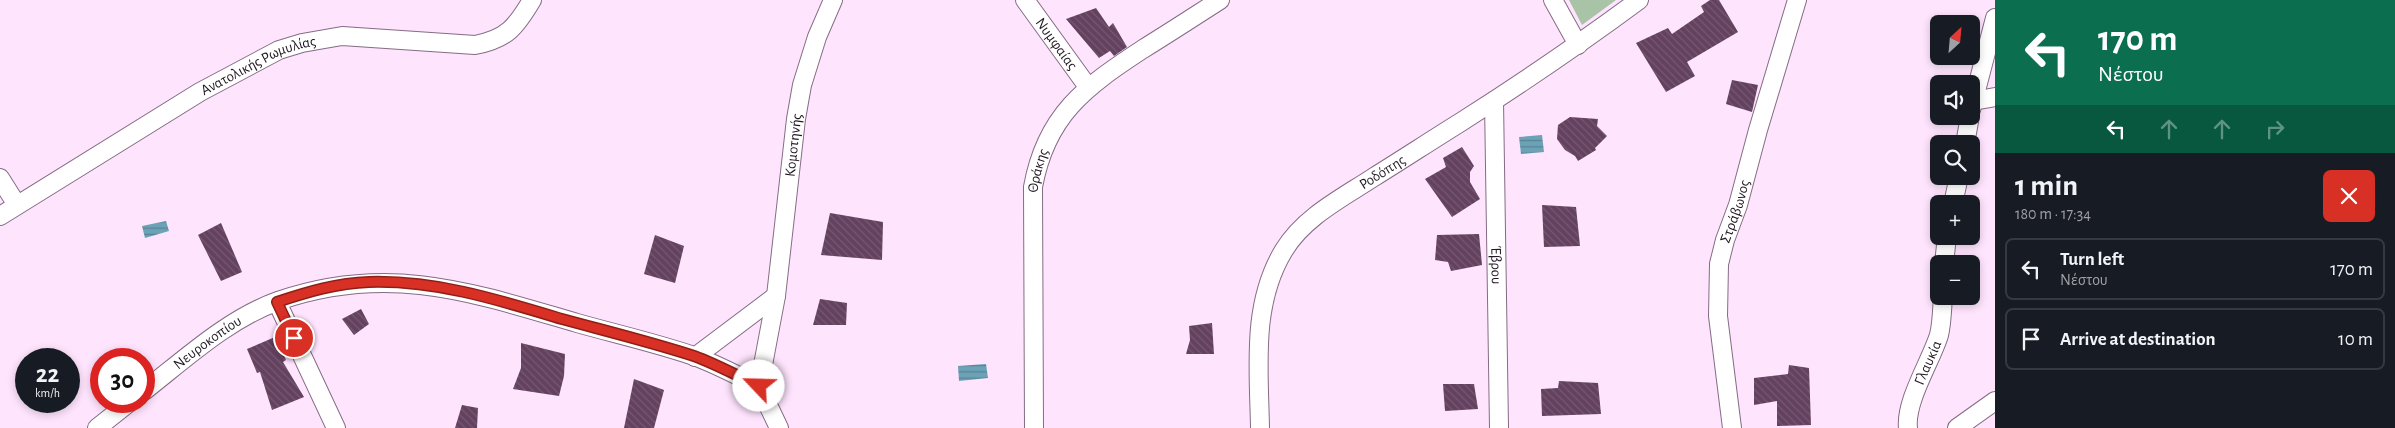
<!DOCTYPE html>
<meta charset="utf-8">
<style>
body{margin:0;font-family:"Alegreya Sans",sans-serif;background:#20242c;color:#f1f3f6;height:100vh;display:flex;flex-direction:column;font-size:19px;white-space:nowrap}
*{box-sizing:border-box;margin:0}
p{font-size:16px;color:#9ea1a6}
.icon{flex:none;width:28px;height:28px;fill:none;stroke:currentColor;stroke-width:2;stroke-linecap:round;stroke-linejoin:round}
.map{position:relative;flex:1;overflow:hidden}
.sheet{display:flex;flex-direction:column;background:#171b24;width:400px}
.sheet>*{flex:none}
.banner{background:#0b6e4f;color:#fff;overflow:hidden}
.needle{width:32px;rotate:26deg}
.buttons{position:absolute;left:1930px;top:15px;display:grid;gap:10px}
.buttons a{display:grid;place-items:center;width:50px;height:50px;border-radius:8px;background:#171b24;box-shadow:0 2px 8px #0003;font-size:25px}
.speed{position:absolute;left:15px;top:348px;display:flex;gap:10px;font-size:25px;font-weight:700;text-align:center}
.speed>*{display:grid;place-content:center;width:65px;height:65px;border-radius:50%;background:#171b24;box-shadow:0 2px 8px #0003;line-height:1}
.speed small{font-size:12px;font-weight:400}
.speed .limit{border:8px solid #d22;background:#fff;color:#111}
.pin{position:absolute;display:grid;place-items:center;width:42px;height:42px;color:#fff;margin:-21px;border:2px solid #fff;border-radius:50%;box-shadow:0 1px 5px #0007}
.me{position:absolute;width:55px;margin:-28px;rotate:294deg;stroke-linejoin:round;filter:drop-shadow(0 0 4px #0008)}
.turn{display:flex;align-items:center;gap:18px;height:105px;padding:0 20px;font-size:22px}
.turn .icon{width:65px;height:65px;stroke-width:2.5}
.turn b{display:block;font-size:35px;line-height:42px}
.lanes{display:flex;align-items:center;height:48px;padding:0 20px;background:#0003;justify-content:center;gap:25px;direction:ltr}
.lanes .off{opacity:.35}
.round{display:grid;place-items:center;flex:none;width:52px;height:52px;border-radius:8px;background:#20242c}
.overview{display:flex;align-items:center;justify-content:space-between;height:85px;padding:0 20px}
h1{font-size:30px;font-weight:700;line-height:38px}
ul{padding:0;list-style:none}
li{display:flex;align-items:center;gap:15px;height:62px;margin:0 10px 8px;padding:0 10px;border:2px solid #363941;border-radius:8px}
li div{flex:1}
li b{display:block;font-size:19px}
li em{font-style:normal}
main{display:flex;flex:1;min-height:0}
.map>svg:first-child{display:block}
.park{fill:#a9c3a7}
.water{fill:url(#water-rules)}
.building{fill:url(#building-back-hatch)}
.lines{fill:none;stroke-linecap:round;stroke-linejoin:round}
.minor-casing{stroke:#846d84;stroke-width:20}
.minor{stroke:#fff;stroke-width:18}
.route-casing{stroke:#8d1f18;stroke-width:12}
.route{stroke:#d93025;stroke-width:9}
.labels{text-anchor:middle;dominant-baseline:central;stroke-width:5;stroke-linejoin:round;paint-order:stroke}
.street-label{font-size:15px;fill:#201720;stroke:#fef9fe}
</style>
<main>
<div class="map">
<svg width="1995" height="428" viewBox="0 0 1995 428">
<defs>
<pattern id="water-rules" width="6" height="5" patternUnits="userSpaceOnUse" patternTransform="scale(1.25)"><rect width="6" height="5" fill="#6ba2b6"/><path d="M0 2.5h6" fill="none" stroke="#588394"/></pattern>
<pattern id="building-back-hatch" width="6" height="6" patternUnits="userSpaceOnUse" patternTransform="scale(1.25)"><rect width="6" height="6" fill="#63415f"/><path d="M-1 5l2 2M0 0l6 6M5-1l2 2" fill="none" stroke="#755972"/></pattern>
</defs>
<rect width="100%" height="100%" fill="#fee4fd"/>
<path class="park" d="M 1569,0 L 1616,0 L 1582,25 Z"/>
<g class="water">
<path d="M 1542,135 L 1544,152 L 1521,154 L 1519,137 Z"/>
<path d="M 166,221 L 169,231 L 145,238 L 142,226 Z"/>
<path d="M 986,364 L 988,378 L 959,381 L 958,366 Z"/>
</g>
<g class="building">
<path d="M 1710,0 L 1719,0 L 1738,32 L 1687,62 L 1695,76 L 1666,92 L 1636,43 L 1668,28 L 1672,34 L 1704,12 L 1701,6 Z"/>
<path d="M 1096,8 L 1109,27 L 1113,23 L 1127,47 L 1114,56 L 1110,51 L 1099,58 L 1066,19 Z"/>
<path d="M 1732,80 L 1758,85 L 1752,112 L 1726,104 Z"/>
<path d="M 1570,117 L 1598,119 L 1597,126 L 1607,136 L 1595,148 L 1596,150 L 1578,161 L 1575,156 L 1565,150 L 1557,139 L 1558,125 Z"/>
<path d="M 1462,147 L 1474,166 L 1470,172 L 1470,182 L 1480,199 L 1452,217 L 1425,179 L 1446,167 L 1443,158 Z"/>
<path d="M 1542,205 L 1576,207 L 1580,246 L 1544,247 Z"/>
<path d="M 830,213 L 883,222 L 882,260 L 821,255 Z"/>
<path d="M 221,223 L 242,272 L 221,281 L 198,235 Z"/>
<path d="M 1479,234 L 1482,265 L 1451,271 L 1448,262 L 1435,260 L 1437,235 Z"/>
<path d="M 655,235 L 684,246 L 675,283 L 644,274 Z"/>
<path d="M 820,299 L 847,303 L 846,325 L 813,325 Z"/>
<path d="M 361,309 L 369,324 L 354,335 L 342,319 Z"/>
<path d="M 1212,323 L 1214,354 L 1186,354 L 1190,340 L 1189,326 Z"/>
<path d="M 275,337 L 286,360 L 283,362 L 304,397 L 272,410 L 260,372 L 257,373 L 247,349 Z"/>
<path d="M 521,343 L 565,354 L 564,376 L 559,396 L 513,389 L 521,368 Z"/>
<path d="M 1789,365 L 1809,368 L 1811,425 L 1777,426 L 1777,401 L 1754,405 L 1754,378 L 1788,374 Z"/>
<path d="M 634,379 L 664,390 L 654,428 L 624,428 Z"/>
<path d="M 1559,381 L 1598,383 L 1601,414 L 1542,416 L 1541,389 L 1558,388 Z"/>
<path d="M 1443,384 L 1474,384 L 1478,409 L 1445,411 Z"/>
<path d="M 462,405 L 478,408 L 477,428 L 455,428 Z"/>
</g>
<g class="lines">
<defs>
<g id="minor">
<path id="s1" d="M 1025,0 L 1088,87"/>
<path d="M 1553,0 L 1578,45"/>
<path id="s2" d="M 1494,101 L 1499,428"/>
<path d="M 1973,101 L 1995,97"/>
<path d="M 1971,110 L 1995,18"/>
<path d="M 1965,144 L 1970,116"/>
<path d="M 0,178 L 17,205"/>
<path d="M 1953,204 L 1959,176"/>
<path id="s3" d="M 0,216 L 200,92 L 279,50 L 302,43 L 342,36 L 475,45 C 507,39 516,27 532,0"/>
<path d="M 1944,264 L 1947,236"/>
<path d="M 277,302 L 336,428"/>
<path d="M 695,357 L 776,296"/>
<path id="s4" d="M 144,391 C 185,359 228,319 278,301 C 388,263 471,292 577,323 C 616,334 656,343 694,356 C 716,364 738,376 759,386"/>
<path d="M 97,428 L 131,401"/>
<path id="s5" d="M 779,428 L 759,386 L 776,296 L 796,119 L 802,85 L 817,37 L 833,0"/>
<path id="s6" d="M 1034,428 L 1033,187 C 1046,115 1085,87 1143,49 C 1169,33 1195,16 1220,0"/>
<path id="s7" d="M 1260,428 C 1259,368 1251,304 1284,250 C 1304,217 1342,198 1374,177 C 1403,159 1432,140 1461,122 C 1522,83 1581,43 1639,0"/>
<path id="s8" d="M 1732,428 L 1718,316 L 1719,264 L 1725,240 L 1738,205 L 1758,130 L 1797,0"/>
<path id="s9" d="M 1908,428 C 1905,401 1931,361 1939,335 C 1942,323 1942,309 1943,296"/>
<path d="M 1957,428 L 1995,401"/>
</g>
</defs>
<use href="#minor" class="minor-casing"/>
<use href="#minor" class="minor"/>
</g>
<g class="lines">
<defs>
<path id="route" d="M 294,338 L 277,302 C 307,292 337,283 369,282 C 436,280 499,300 562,319 C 606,331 651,342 694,356 C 716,364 738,376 759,386"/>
</defs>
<use href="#route" class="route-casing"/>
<use href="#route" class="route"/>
</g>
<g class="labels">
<g class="street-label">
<text stroke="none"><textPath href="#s1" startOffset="54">Νυμφαίας</textPath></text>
<text stroke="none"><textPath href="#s3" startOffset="300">Ανατολικής Ρωμυλίας</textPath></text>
<text stroke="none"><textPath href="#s5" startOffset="290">Κομοτηνής</textPath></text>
<text stroke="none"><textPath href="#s6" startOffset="258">Θράκης</textPath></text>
<text stroke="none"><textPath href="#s7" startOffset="309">Ροδόπης</textPath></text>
<text stroke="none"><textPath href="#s8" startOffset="220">Στράβωνος</textPath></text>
<text stroke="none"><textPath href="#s2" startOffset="164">Έβρου</textPath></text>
<text stroke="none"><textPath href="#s4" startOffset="80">Νευροκοπίου</textPath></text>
<text stroke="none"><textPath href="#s9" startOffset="69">Γλαυκία</textPath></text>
</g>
</g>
</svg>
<div class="buttons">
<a><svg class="needle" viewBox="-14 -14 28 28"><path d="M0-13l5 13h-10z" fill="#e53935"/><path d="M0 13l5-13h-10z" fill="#9ea1a6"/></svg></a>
<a><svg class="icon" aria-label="sound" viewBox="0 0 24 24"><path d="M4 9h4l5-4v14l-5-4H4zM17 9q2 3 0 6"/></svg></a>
<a><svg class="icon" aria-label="search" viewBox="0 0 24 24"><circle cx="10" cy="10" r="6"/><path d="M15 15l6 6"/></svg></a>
<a>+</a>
<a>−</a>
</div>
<div class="speed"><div>22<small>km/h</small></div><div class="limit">30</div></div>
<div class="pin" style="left:294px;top:338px;background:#d93025"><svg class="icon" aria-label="arrive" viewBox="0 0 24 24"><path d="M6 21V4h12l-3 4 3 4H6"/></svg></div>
<svg class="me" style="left:759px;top:386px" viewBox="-20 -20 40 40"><circle r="19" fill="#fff"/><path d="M0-13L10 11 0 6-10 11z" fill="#d93025"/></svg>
</div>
<section class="sheet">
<div class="banner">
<div class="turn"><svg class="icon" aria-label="left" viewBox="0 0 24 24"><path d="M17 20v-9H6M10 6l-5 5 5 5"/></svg><div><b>170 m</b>Νέστου</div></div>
<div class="lanes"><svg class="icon" aria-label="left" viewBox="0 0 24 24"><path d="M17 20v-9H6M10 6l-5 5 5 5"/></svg><svg class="icon off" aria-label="ahead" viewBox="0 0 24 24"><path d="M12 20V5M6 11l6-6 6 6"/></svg><svg class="icon off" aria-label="ahead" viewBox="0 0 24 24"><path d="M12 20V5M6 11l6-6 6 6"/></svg><svg class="icon off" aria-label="right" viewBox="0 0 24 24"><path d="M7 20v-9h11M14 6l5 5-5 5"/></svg></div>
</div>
<div class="overview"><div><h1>1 min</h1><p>180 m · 17:34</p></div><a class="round" style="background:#d93025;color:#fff"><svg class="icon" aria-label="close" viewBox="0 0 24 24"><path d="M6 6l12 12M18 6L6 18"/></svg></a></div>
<ul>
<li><svg class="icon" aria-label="left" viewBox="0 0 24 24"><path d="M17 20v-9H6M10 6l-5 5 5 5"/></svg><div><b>Turn left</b><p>Νέστου</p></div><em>170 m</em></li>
<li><svg class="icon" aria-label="arrive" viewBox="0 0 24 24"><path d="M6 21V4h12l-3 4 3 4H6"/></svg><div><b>Arrive at destination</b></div><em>10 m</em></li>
</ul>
</section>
</main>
